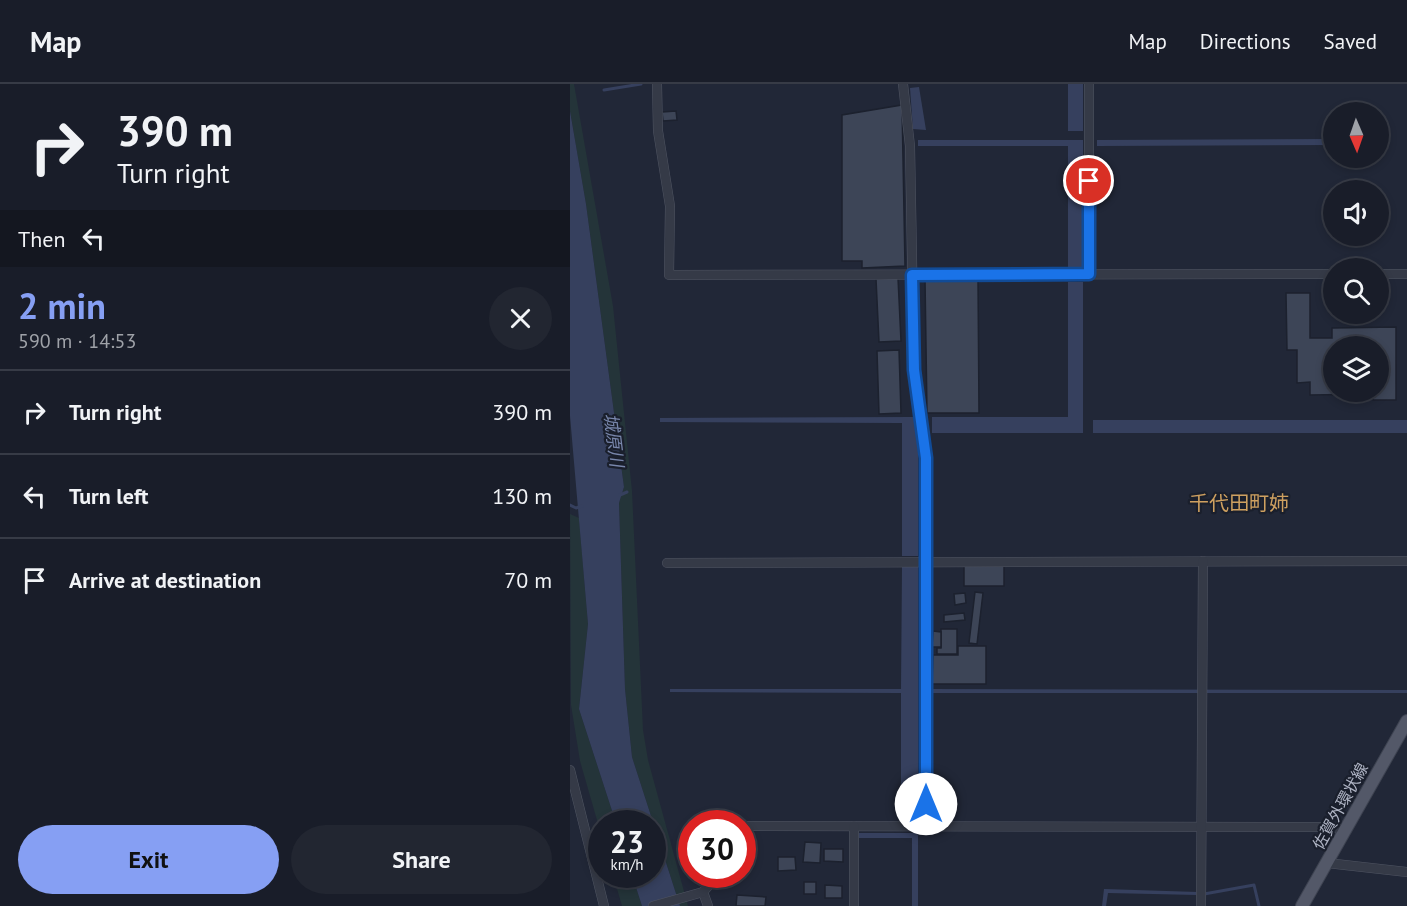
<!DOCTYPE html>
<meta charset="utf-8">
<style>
body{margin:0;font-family:"PT Sans","Noto Sans JP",sans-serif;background:#222631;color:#f1f3f6;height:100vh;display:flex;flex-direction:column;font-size:22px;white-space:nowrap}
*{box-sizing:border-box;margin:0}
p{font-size:20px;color:#9fa2a8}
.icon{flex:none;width:33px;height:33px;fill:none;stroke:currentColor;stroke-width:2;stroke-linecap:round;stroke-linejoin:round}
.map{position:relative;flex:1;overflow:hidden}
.side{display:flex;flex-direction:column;background:#191d29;width:570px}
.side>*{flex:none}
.banner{background:#191d29;color:#f1f3f6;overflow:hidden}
.needle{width:39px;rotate:178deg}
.fabs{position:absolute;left:753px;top:18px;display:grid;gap:12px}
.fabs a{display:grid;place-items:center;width:66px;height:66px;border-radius:50%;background:#191d29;box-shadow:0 3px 9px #0003,0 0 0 2px #373b46;font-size:30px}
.speed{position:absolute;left:18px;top:726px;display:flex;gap:12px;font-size:30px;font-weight:700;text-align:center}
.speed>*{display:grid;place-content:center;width:78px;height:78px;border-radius:50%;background:#191d29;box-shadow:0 3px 9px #0003,0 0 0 2px #373b46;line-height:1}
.speed small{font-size:15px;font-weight:400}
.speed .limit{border:9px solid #d22;background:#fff;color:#111}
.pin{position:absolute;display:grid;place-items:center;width:51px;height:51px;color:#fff;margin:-26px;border:3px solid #fff;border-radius:50%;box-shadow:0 2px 6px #0007}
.me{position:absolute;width:66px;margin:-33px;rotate:0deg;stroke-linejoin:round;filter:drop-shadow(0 0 4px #0008)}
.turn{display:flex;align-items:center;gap:21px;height:126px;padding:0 18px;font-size:27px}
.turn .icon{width:78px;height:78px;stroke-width:2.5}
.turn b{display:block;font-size:42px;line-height:51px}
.then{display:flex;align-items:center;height:57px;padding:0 18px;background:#0003;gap:12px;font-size:22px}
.round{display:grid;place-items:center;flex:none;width:63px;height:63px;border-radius:32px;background:#222631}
.headline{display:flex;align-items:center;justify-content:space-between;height:102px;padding:0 18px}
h1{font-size:36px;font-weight:700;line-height:45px;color:#869ff3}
.primary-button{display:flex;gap:12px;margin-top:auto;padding:12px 18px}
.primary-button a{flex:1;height:69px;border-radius:36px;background:#869ff3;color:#111;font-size:24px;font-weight:700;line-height:69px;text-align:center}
.primary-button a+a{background:#222631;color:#f1f3f6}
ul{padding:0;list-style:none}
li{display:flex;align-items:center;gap:18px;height:84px;padding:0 18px;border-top:2px solid #373b46}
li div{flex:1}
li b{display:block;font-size:22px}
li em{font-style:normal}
header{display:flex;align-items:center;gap:36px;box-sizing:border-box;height:84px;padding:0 30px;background:#191d29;border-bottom:2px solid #373b46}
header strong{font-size:28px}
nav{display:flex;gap:33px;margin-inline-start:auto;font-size:21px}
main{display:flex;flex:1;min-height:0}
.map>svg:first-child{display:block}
.green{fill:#243439}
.water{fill:#36405e}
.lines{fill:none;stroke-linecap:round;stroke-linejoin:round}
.stream{stroke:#36405e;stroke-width:3}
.building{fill:#3d4557;stroke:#1c212e;stroke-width:1.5;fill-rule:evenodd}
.minor-casing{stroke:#4f5462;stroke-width:10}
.major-casing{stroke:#3e4351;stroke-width:14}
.minor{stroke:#353a47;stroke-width:9}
.major{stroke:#535868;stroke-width:12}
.route-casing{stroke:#114b97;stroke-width:15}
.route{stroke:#1a73e8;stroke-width:10}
.labels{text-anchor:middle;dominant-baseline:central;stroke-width:4.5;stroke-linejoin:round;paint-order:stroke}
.street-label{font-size:16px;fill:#afb4c4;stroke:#1a1f2c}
.water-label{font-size:18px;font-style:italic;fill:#7886ab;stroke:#1a1f2c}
.quarter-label{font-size:20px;fill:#cea060;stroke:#1a1f2c}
</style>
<header>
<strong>Map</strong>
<nav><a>Map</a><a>Directions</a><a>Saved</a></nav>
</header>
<main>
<section class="side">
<div class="banner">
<div class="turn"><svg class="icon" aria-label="right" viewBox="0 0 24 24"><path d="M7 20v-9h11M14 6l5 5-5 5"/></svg><div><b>390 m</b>Turn right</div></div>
<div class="then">Then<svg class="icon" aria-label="left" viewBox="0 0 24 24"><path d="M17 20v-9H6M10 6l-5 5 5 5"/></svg></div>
</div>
<div class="headline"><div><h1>2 min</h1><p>590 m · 14:53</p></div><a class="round"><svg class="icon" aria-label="close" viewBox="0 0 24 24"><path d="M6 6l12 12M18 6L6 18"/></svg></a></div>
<ul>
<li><svg class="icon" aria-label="right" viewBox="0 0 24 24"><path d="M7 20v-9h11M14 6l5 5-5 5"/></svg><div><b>Turn right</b></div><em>390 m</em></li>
<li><svg class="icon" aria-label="left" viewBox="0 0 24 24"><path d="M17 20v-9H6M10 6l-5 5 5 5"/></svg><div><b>Turn left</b></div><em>130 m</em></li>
<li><svg class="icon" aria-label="arrive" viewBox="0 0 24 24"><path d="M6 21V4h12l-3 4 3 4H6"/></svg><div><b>Arrive at destination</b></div><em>70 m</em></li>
</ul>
<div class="primary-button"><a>Exit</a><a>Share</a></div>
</section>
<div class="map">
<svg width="837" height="822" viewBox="0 0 837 822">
<rect width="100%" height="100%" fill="#212737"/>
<g class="green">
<path d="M 0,0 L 4,0 L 43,222 L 62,407 L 73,646 L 78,676 L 118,822 L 110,822 L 62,673 L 55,605 L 49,419 L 54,403 L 16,120 L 0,27 Z"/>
<path d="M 0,430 L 9,434 L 18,540 L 9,625 L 46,739 L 32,740 L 31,750 L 10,677 L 1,621 Z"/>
<path d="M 43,791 L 62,791 L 72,822 L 52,822 Z"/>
</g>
<g class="water">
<rect x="498" y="0" width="15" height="47"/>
<path d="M 349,3 L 356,46 L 343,45 L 340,4 Z"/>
<path d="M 0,27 L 16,120 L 54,403 L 49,419 L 55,605 L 62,673 L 110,822 L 72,822 L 62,791 L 82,790 L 82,740 L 46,739 L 9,625 L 18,540 L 0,332 Z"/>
<path d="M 763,55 L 763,61 L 527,62 L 527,56 Z"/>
<path d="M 348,56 L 513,56 L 513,183 L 498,183 L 498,62 L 348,62 Z"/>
<path d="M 498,198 L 513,198 L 513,349 L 362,349 L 362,333 L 498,333 Z"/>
<path d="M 344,333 L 348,361 L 348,472 L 332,472 L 332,339 L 90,338 L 90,334 Z"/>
<rect x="523" y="336" width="314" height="13"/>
<path d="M 332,483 L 348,483 L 348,734 L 346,735 L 331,735 L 331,609 L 100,608 L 100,605 L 331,605 Z"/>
<path d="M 361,605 L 837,606 L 837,609 L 361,609 Z"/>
<path d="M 288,749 L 346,749 L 348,751 L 348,822 L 342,822 L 342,754 L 288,754 Z"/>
<path d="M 534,805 L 628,808 L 627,811 L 538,809 L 536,822 L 532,822 Z"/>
</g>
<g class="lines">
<g class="stream">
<path d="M 34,6 L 71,0"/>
<path d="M 50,411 L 57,408"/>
<path d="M 0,421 L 6,424 L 12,422"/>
<path d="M 634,810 L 684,801 L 689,822"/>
</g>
</g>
<g class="building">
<path d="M 332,21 L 335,182 L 292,184 L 292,177 L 272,177 L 272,31 Z"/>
<path d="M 106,27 L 107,36 L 93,37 L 92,28 Z"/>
<path d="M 328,194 L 331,257 L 309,258 L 306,195 Z"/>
<path d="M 408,194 L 409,329 L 357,329 L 355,195 Z"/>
<path d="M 716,209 L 740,209 L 740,254 L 762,254 L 762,244 L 826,243 L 826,316 L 803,316 L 803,310 L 740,311 L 740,298 L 727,299 L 727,266 L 717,266 ZM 764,262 L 808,262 L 808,308 L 764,308 Z"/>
<path d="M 329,266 L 331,329 L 309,330 L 307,267 Z"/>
<rect x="394" y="482" width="40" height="20"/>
<path d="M 405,508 L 413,509 L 407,560 L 399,559 Z"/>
<path d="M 395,509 L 396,519 L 385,521 L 384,510 Z"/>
<path d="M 394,529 L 395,536 L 374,538 L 374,531 Z"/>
<path d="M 371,545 L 387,545 L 387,570 L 367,570 L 367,564 L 371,564 Z"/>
<path d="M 363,547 L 371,548 L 371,563 L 362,563 Z"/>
<path d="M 388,562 L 416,562 L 416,600 L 362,600 L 363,571 L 388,571 Z"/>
<path d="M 235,758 L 251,759 L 250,779 L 233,778 Z"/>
<path d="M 254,765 L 273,765 L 273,778 L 254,777 Z"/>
<path d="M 208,773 L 225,773 L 226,786 L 208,787 Z"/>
<rect x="234" y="798" width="12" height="12"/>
<path d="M 255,801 L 272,802 L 272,814 L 255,814 Z"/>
<path d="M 167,811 L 196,813 L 195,822 L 166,822 Z"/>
</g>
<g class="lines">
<defs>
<g id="minor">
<path d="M 87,0 L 88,47 L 100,122 L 99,191 L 764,190"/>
<path d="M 333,0 L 340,62 L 344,286 L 356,374 L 356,742"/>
<path d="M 519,190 L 519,0"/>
<path d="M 808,190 L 837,190"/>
<path d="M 97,479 L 837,477"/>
<path d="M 0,686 L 34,822"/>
<path d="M 172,742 L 761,743 L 775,745"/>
<path d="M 757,779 L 837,788"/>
<path d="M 133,808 L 138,822"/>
<path d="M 83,822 L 133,808 L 140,800 L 142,790"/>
<path d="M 284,822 L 284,742"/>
<path d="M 631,822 L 633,477"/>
</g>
<path id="major" d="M 732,822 L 837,637"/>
</defs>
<use href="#minor" class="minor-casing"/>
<use href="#major" class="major-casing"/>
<use href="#minor" class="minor"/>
<use href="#major" class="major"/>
</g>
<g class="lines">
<defs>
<path id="route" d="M 356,720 L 356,374 L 344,286 L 342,191 L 519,190 L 519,97"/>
</defs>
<use href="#route" class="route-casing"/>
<use href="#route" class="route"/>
</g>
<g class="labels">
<g class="street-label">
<text transform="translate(770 722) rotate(-61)">佐賀外環状線</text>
</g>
<g class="water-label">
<text transform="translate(44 356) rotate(83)">城原川</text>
</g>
<g class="quarter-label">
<text x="669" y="419">千代田町姉</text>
</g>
</g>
</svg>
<div class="fabs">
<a><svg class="needle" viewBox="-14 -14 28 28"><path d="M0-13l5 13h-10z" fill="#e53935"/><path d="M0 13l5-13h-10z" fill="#9fa2a8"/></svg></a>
<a><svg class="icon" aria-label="sound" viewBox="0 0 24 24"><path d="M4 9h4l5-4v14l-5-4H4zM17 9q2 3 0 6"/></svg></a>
<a><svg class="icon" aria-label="search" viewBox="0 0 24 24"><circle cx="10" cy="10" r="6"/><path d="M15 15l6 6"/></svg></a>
<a><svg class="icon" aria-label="layers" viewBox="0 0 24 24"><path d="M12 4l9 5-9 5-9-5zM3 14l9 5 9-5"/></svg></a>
</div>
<div class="speed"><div>23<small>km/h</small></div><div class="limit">30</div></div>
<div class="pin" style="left:519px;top:97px;background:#d93025"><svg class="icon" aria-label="arrive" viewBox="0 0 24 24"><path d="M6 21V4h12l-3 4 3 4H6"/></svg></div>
<svg class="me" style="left:356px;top:720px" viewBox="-20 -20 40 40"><circle r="19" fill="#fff"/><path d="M0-13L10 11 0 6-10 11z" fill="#1a73e8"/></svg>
</div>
</main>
